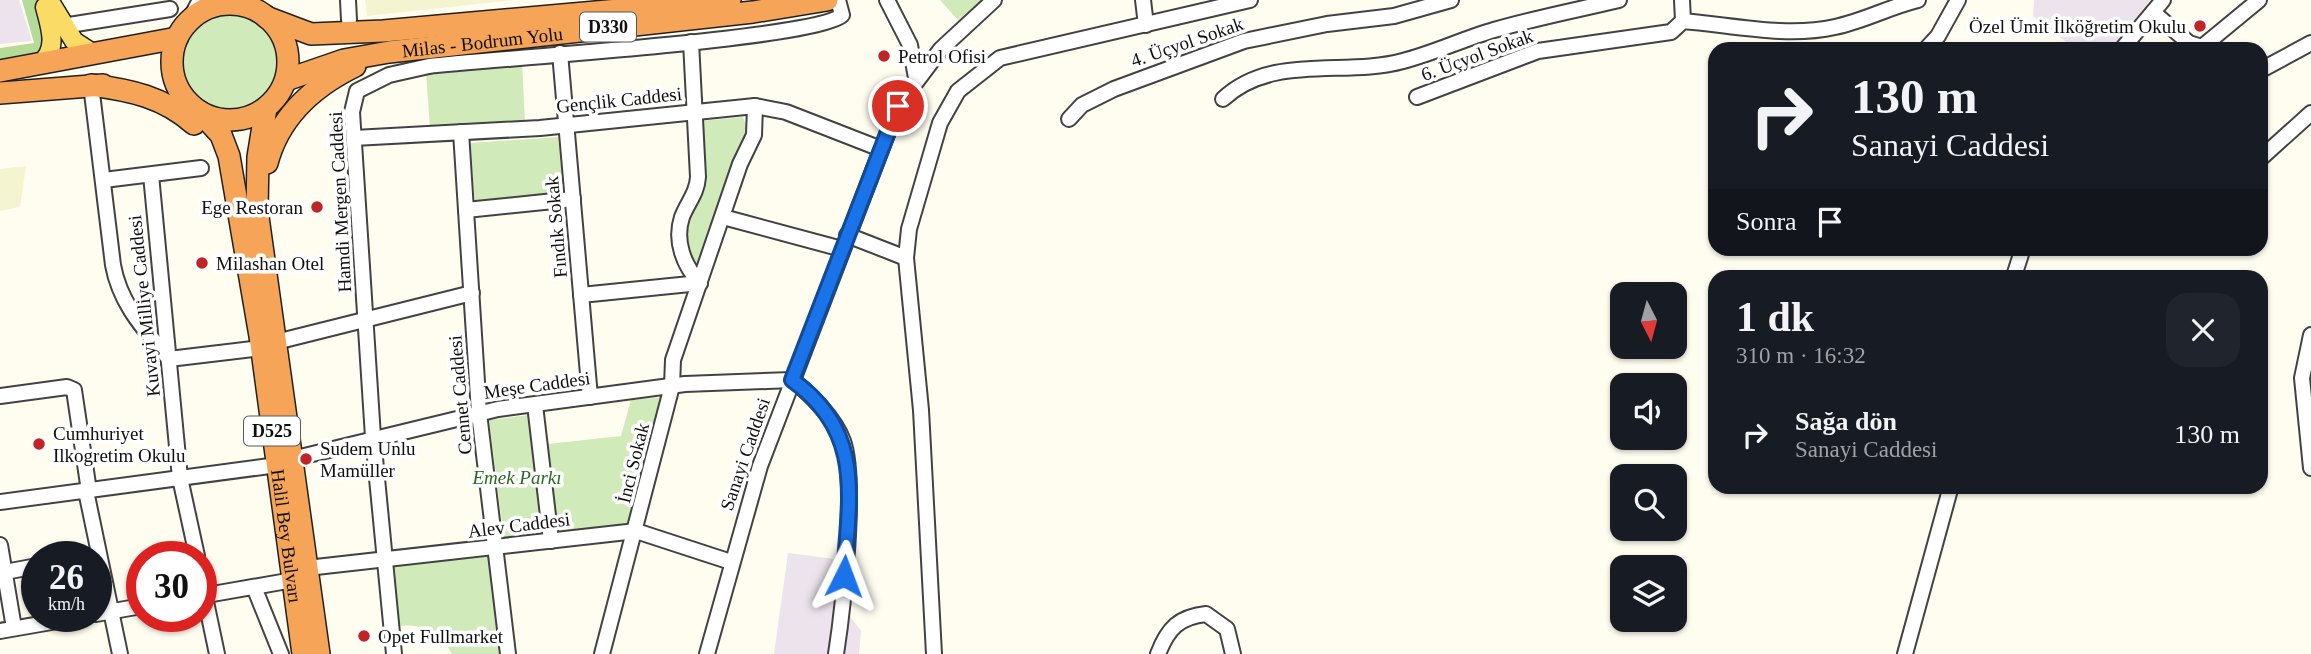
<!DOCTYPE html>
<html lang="tr">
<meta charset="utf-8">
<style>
body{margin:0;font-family:"Times New Roman",serif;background:#20242c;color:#f1f3f6;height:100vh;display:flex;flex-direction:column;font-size:26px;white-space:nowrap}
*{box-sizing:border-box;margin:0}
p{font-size:23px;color:#9ea1a6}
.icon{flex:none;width:38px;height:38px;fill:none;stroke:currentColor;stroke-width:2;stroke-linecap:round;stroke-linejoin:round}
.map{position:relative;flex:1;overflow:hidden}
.side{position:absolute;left:1708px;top:270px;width:560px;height:224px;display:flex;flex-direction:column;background:#171b24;border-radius:21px;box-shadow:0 2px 5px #0004}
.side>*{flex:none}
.top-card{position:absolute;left:1708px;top:42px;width:560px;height:214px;border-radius:21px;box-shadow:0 2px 5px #0004;background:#171b24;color:#f1f3f6;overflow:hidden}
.needle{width:46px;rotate:174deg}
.fabs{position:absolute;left:1610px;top:282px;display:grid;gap:14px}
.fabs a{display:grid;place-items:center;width:77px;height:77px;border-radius:14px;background:#171b24;box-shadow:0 2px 5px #0004;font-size:35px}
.speed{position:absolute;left:21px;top:541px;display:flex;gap:14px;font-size:35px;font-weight:700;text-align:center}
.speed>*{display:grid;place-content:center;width:91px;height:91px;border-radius:50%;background:#171b24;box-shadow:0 2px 5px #0004;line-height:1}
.speed small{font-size:18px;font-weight:400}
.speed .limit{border:10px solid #d22;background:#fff;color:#111}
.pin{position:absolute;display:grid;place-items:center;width:60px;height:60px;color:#fff;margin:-30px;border:4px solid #fff;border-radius:50%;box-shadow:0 2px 7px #0007}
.me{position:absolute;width:77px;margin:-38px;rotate:3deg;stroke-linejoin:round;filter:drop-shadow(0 0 5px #0008)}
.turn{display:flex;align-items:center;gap:24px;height:147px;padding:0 28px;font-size:32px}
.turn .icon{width:91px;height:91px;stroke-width:2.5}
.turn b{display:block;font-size:49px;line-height:60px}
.then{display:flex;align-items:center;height:66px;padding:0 28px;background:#0003;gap:14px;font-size:26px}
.round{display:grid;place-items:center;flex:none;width:74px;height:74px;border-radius:21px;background:#20242c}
.headline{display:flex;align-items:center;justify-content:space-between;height:119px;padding:0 28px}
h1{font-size:42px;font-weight:800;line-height:52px}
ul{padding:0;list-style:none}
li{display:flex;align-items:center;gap:21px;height:91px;padding:0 28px}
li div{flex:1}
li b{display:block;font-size:26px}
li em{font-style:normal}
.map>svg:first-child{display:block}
.industrial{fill:#ece3ed}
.farmland{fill:#f5f4d0}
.green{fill:#d1eab9}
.forest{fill:#b4db98}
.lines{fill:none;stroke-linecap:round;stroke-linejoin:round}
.minor-casing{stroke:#424242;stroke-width:18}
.major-casing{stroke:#202020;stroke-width:21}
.highway-casing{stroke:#202020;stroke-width:24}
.minor{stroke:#fff;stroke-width:14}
.major{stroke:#fadb66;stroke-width:18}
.highway{stroke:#f6a558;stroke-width:21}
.route-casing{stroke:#114b97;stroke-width:18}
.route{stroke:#1a73e8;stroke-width:12}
.poi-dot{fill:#c12426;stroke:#fff;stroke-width:2.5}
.labels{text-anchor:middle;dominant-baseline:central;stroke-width:7;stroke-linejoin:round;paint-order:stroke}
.shield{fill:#fff;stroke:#575757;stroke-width:2}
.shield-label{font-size:18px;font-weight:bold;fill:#0f0f0f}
.poi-label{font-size:19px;fill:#0f0f0f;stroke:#fff;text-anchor:start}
.street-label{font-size:19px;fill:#0f0f0f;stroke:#fff}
.park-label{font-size:19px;font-style:italic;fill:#2a681e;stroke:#fff}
</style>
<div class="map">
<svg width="2311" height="654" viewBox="0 0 2311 654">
<rect width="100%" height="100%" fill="#fffdf0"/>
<g class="industrial">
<path d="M 0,0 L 19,0 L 32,41 L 0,44 Z"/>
<path d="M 2034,0 L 2150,0 L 2113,49 L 2075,49 L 2033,16 Z"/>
<path d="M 788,553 L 835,559 L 833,594 L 861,631 L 859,654 L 774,654 Z"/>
</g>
<g class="farmland">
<path d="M 365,0 L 514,0 L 367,16 Z"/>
<path d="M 26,166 L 20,207 L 0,211 L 0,169 Z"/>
</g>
<g class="green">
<path d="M 940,0 L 982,0 L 958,20 Z"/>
<circle cx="231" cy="63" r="50"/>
<path d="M 522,62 L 525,122 L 430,128 L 426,72 Z"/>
<path d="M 743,117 L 748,131 L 698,265 L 689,263 C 687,247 681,226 691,211 C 695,203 700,201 701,191 L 700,121 Z"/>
<path d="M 558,137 L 564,193 L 475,203 L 470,143 Z"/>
<path d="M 665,397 L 632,523 L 557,532 L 548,444 L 621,436 L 631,400 Z"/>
<path d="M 530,415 L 544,534 L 504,539 L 489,420 Z"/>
<path d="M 488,556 L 501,654 L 452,654 C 441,633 422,623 399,626 L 392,566 Z"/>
</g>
<path class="forest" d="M 22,0 L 38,0 L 49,43 L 39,60 L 0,64 L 0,48 L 34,43 Z"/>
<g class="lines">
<defs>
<g id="minor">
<path d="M 226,0 L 234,5"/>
<path d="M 348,0 L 349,20"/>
<path d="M 887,0 L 910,45 L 916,78"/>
<path d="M 1143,0 L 1146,25"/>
<path d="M 1682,0 L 1683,21"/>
<path d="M 2153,12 L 2189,43 L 2202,47 L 2259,0"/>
<path d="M 189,21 L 200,0"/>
<path d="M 63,26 L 170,9"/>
<path d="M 691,42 L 698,177 C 697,193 688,202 682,217 C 674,241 684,266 700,283"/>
<path d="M 1926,49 L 1938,36 L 1958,0"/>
<path d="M 2122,49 L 2163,0"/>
<path d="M 560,53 L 590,397"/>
<path d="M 2261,70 L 2311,43"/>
<path d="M 91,85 L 113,265 C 120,304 144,329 169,359 L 261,348"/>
<path d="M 1417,97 L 1538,51 L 1671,32 L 1683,21 C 1732,25 1787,38 1835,27 C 1864,21 1889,7 1918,0"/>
<path d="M 1223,99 C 1272,53 1345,77 1403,61 C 1434,53 1463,39 1494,30 C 1535,18 1577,10 1619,0"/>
<path d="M 1069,119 L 1082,105 L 1114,89 L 1244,41 L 1327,24 L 1394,16 L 1451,0"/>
<path d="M 461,132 L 479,413 L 508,654"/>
<path d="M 354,138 L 540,128 L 755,106 L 786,112 L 881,149"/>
<path d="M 2261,158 L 2311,113"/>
<path d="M 151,175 L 180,478 L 197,556"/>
<path d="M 104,180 L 201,168"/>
<path d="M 466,210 L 573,199"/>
<path d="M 723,217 L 842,249"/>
<path d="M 847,235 L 906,258"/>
<path d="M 2014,276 L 2023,248"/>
<path d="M 581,295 L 700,283"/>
<path d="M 2311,335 L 2302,378 L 2311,468"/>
<path d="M 276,342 L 472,293"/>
<path d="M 0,396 L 67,387 L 74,390 L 89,491"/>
<path d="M 535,405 L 551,541"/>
<path d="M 292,459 L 498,409 L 685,384 L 792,380 C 811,394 835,419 843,441 C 857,480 843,609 836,654"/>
<path d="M 86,491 L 120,654"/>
<path d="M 0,502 L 277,465"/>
<path d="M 0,545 L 14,628"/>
<path d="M 307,568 L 636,531 L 731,562"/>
<path d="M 5,572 L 37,566"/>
<path d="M 201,578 L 217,654"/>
<path d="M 254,587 L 281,654"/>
<path d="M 201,596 L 293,580"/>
<path d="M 96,614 L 142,606"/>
<path d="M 0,631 L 86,616"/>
<path d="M 394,654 L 373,437 L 352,112 L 357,91 L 389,75 L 429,66 C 487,59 818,39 842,15 L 838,0"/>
<path d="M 602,654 L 672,386 L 673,360 L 740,164 L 754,135 L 755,106"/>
<path d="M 707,654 L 760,466 L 898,106 L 941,49 L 994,0"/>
<path d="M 934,654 L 921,410 L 906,258 L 909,229 L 940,123 L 958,91 L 1000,58 L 1250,0"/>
<path d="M 1158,654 C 1168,628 1179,617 1206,614 L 1227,629 L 1233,654"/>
<path d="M 1905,654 L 1951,486"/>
</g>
<g id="major">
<path d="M 49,0 L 74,41 L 94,54"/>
<path d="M 40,64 C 59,49 50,27 45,7"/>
</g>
<g id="highway">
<circle cx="230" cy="62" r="58"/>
<path d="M 266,17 L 311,34 L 383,31 L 730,0"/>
<path d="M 0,71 L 177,38"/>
<path id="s1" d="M 286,80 L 344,60 L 389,52 L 753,12 L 827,0"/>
<path d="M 91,85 C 130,90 164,97 194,124"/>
<path d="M 0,93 L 103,85"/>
<path d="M 266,108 L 258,157 L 257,210 L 319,654"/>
<path id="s2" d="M 200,112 L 221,135 L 229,156 L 260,336 L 303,654"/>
<path d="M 267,163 C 279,117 314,86 355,66"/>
</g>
</defs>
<use href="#minor" class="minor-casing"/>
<use href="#major" class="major-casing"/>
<use href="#highway" class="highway-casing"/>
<use href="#minor" class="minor"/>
<use href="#major" class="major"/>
<use href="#highway" class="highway"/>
</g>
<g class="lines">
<defs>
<path id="route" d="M 844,576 C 849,498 865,432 792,380 L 898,106"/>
</defs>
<use href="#route" class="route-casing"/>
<use href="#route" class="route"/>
</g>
<g class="poi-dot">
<circle cx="2200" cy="26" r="7"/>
<circle cx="884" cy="56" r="7"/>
<circle cx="317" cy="207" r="7"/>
<circle cx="202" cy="263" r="7"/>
<circle cx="39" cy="444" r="7"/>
<circle cx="306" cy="459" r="7"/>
<circle cx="364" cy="636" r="7"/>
</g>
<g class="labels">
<g class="shield">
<rect x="580" y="12.5" width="56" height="29" rx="5"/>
<rect x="244" y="416.5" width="56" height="29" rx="5"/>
</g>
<g class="shield-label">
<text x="608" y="27">D330</text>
<text x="272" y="431">D525</text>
</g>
<g class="poi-label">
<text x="2186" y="26" text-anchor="end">Özel Ümit İlköğretim Okulu</text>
<text x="898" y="56">Petrol Ofisi</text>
<text x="303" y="207" text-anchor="end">Ege Restoran</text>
<text x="216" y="263">Milashan Otel</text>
<text x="53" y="433">Cumhuriyet<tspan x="53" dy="22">Ilkogretim Okulu</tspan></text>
<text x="320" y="448">Sudem Unlu<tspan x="320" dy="22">Mamüller</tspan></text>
<text x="378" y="636">Opet Fullmarket</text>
</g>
<g class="street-label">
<text stroke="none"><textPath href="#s1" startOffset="201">Milas - Bodrum Yolu</textPath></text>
<text transform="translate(1187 42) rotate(-19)">4. Üçyol Sokak</text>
<text transform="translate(1477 55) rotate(-20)">6. Üçyol Sokak</text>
<text transform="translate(619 100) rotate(-6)">Gençlik Caddesi</text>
<text transform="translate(340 202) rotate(-93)">Hamdi Mergen Caddesi</text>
<text transform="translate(556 227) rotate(-95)">Fındık Sokak</text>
<text transform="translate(144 306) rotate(-96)">Kuvayi Milliye Caddesi</text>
<text transform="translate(537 385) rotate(-8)">Meşe Caddesi</text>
<text transform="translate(460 395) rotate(-95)">Cennet Caddesi</text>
<text transform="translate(745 454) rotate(-71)">Sanayi Caddesi</text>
<text transform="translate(633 463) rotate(-76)">İnci Sokak</text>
<text transform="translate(519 525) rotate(-7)">Alev Caddesi</text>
<text stroke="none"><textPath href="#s2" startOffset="438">Halil Bey Bulvarı</textPath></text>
</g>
<g class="park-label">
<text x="517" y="477">Emek Parkı</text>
</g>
</g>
</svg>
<div class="fabs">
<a><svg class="needle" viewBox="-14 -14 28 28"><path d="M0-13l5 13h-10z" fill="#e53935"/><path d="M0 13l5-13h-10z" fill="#9ea1a6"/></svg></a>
<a><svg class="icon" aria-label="sound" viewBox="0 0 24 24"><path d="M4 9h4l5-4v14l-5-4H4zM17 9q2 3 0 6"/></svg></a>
<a><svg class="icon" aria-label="search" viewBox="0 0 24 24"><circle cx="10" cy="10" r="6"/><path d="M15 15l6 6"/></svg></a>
<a><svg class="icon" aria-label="layers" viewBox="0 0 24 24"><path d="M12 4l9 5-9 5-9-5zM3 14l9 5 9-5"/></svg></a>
</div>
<div class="speed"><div>26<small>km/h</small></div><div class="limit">30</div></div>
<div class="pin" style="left:898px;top:106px;background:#d93025"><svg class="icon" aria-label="arrive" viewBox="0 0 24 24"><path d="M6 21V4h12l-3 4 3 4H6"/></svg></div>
<svg class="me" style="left:844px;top:576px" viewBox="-20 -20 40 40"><path d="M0-17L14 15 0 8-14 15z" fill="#1a73e8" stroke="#fff" stroke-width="4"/></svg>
<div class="top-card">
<div class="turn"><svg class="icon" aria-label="right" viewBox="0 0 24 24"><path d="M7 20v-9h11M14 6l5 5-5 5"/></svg><div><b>130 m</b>Sanayi Caddesi</div></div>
<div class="then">Sonra<svg class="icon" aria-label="arrive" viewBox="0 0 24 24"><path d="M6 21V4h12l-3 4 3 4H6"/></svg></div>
</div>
<section class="side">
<div class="headline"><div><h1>1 dk</h1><p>310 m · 16:32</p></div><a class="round"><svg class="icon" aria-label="close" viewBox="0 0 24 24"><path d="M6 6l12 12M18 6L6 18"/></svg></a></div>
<ul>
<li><svg class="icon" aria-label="right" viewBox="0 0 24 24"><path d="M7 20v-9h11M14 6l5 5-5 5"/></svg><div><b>Sağa dön</b><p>Sanayi Caddesi</p></div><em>130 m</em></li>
</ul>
</section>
</div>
